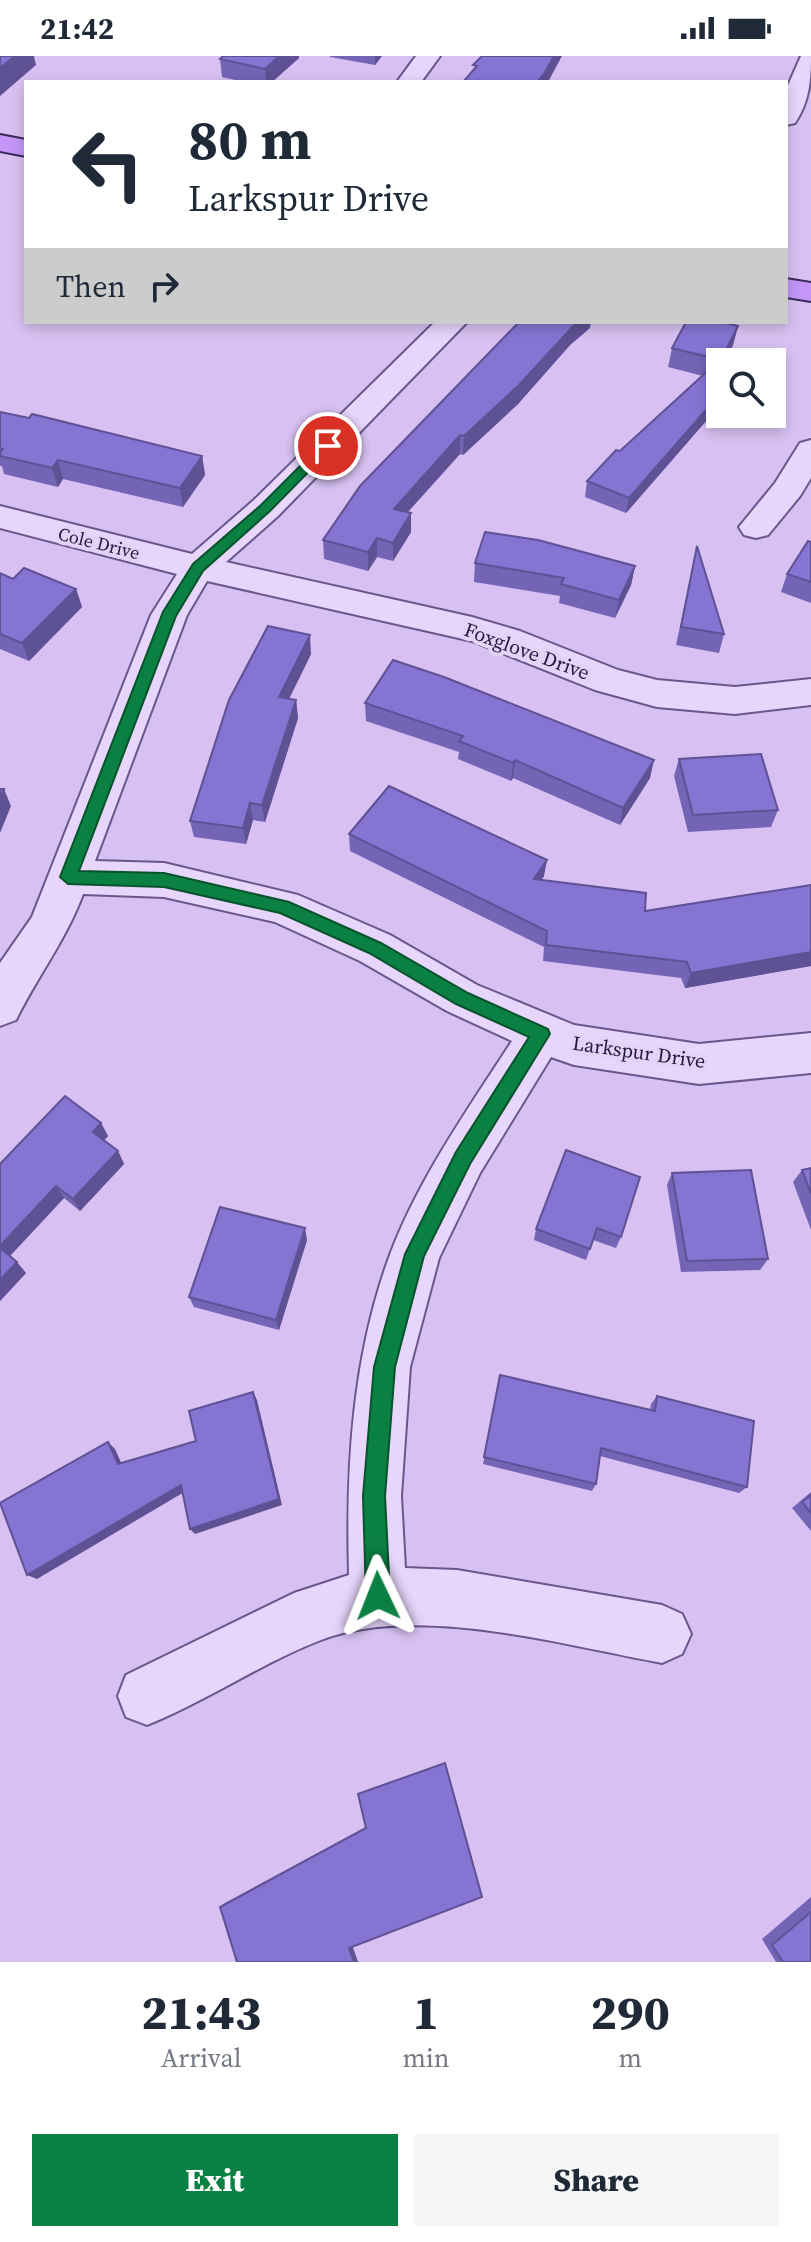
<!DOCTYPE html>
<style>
body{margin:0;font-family:"Source Serif 4",serif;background:#f6f6f7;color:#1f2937;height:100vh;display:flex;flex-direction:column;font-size:30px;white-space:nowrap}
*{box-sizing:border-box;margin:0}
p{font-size:26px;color:#747a83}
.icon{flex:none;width:44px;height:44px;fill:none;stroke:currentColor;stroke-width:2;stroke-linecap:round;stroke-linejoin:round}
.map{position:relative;height:1906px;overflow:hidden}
.drawer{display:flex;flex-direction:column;background:#fff;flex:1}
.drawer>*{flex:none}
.guide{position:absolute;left:24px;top:24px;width:764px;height:244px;border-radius:0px;box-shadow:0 4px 12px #0003;background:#fff;color:#1f2937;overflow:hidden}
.tools{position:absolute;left:706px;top:292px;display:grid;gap:16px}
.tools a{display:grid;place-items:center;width:80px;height:80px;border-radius:0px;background:#fff;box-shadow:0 4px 12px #0003;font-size:40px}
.pin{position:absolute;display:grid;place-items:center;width:68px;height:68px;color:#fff;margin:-34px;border:4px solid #fff;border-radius:50%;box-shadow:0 2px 8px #0007}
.me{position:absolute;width:88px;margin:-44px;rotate:358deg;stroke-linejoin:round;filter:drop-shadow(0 0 6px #0008)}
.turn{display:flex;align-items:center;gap:28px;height:168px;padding:0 32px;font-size:36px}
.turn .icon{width:104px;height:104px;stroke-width:2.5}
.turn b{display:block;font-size:56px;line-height:68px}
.then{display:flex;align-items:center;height:76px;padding:0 32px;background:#0003;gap:16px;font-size:30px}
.eta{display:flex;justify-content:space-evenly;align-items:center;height:136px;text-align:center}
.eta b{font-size:48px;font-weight:800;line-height:56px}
.cta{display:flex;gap:16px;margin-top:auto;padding:16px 32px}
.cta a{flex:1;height:92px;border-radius:0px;background:#0b8043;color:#fff;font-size:32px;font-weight:800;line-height:92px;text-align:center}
.cta a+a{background:#f6f6f7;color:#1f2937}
.status{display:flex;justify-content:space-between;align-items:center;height:56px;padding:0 40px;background:#fff;direction:ltr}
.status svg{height:22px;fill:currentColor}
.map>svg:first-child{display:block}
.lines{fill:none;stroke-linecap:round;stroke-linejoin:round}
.minor-casing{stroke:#67578d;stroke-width:4}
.major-casing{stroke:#372c5a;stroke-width:4}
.minor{fill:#e7d5fc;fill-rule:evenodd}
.major{fill:#c396f8;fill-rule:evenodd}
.wall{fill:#7364b5}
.shaded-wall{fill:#5e5194}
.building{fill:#8674d3;stroke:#5e5194;stroke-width:2}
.route{fill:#0b8043;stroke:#07532c;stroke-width:2}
.labels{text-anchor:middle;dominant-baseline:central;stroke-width:8;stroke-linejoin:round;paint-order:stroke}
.far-street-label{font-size:18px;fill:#241c3b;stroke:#e4d2f8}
.street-label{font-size:20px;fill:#241c3b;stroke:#e4d2f8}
</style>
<div class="status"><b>21:42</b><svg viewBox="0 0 49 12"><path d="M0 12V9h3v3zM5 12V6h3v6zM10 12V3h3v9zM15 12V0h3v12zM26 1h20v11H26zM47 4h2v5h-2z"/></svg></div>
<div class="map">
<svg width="811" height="1906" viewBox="0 0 811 1906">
<rect width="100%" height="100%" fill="#d8c1f2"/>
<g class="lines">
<defs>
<g id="minor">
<path d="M 416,0 L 440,0 L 421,26 L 397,26 Z"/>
<path d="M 801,0 L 811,0 C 811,25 809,46 795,67 L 786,69 L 786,34 Z"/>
<path d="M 435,266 L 467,266 L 278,460 L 226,506 L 472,561 L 520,575 L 618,614 L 657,624 L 735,631 L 811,623 L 811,649 L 735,658 L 657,651 L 595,634 L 472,585 L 207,525 L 187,559 L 95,805 L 164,807 L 298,839 L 390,879 L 477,929 L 574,969 L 699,988 L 811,977 L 811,1017 L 699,1028 L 574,1009 L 551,1001 L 480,1117 L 439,1202 L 410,1311 L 401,1440 L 405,1512 L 457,1514 L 662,1549 L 682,1558 L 691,1578 L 682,1598 L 662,1607 C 563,1589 416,1547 321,1584 C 261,1607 207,1645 147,1669 L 126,1661 L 118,1640 L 126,1619 L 294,1537 L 349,1519 C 346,1410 352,1300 391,1196 C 420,1121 468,1053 512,985 L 447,955 L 360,905 L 275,866 L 164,841 L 83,838 C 66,884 37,921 16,964 L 0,970 L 0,907 L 32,861 L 151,559 L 177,518 L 0,472 L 0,450 L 192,498 L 254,444 Z"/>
<path d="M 811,384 L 811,422 L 800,440 L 768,479 L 756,482 L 744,479 L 739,471 L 775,427 L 800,387 Z"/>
</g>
<g id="major">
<path d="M 0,79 L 26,84 L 26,100 L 0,95 Z"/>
<path d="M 786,223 L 811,227 L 811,245 L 786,241 Z"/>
</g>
</defs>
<use href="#minor" class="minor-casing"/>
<use href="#major" class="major-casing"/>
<use href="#minor" class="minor"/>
<use href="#major" class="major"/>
</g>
<g class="wall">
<path d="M 330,0 L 382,0 L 375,9 L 330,1 Z"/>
<path d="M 299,2 L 272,26 L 244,26 L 222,21 L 220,3 Z"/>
<path d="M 738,270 L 733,289 L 725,306 L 720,306 L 719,318 L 720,319 L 720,349 L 626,457 L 585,441 L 587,425 L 703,320 L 668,311 L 672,292 Z"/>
<path d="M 590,272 L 570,289 L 518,348 L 463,399 L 460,398 L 408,456 L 411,457 L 411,476 L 393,505 L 377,501 L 368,515 L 324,503 L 323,484 Z"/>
<path d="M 0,356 L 202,400 L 205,419 L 183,451 L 63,423 L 58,431 L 4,418 L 2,410 L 0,410 Z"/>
<path d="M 811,486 L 811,547 L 781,536 L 787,518 Z"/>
<path d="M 697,490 L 724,578 L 719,597 L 676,589 Z"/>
<path d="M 475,507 L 635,510 L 631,529 L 615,562 L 559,547 L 560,540 L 474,526 Z"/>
<path d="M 0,517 L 13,523 L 76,533 L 82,551 L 29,605 L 0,593 Z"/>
<path d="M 311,598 L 289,643 L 296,644 L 298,662 L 265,766 L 253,764 L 246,788 L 194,781 L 190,765 Z"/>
<path d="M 365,647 L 650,722 L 620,769 L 513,722 L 511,725 L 458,703 L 459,696 L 366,665 Z"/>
<path d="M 679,703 L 778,754 L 771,771 L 688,776 L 674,720 Z"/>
<path d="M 349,778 L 544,820 L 541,824 L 645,855 L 811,829 L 811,910 L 685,932 L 681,922 L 543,905 L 544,891 L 350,795 Z"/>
<path d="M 101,1067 L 108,1080 L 104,1085 L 118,1095 L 124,1108 L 80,1155 L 64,1142 L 10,1200 L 26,1217 L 0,1245 L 0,1108 Z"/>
<path d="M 566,1094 L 621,1181 L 616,1192 L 593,1184 L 586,1204 L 534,1184 L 536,1173 Z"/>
<path d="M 811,1112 L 811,1174 L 793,1126 L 802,1114 Z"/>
<path d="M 672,1117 L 768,1203 L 760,1214 L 681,1216 L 667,1129 Z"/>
<path d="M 307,1184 L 279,1274 L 194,1251 L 189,1241 Z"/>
<path d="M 500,1319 L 650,1354 L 651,1348 L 657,1340 L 747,1431 L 739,1437 L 600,1400 L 596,1428 L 592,1435 L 483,1408 Z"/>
<path d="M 811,1436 L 811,1475 L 792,1452 Z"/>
<path d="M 444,1707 L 445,1707 L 352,1891 L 358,1906 L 237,1906 L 220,1851 L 225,1847 L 366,1771 L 358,1738 L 359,1737 Z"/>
<path d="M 811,1841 L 811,1906 L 776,1906 L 762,1883 Z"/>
</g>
<g class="shaded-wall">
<path d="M 15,0 L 34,0 L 36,9 L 0,40 L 0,12 Z"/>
<path d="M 279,0 L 299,0 L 299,2 L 272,26 L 266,26 L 265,13 Z"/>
<path d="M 375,0 L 382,0 L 375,9 Z"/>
<path d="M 554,0 L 562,0 L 548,26 L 537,26 Z"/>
<path d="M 577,266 L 591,266 L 590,272 L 570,289 L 518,348 L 463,399 L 464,380 Z"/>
<path d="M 738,270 L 733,289 L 725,306 L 720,306 Z"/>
<path d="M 720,338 L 720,349 L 626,457 L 629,442 Z"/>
<path d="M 460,379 L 460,398 L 394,471 L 394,453 Z"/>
<path d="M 202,400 L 205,419 L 183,451 L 180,432 Z"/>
<path d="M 58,404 L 63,423 L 58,431 L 52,412 Z"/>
<path d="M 411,457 L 411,476 L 393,505 L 393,487 Z"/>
<path d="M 377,482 L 377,501 L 368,515 L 368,496 Z"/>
<path d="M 635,510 L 631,529 L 615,562 L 619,544 Z"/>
<path d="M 76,533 L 82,551 L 29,605 L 22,587 Z"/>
<path d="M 310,579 L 311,598 L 281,659 L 279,641 Z"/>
<path d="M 296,644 L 298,662 L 265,766 L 262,749 Z"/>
<path d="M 515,704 L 513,722 L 511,725 L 513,707 Z"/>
<path d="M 654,704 L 650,722 L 620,769 L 623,752 Z"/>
<path d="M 4,733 L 11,750 L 0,777 L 0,743 Z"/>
<path d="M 250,747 L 253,764 L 246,788 L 243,772 Z"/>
<path d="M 547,804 L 544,820 L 531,840 L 534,823 Z"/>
<path d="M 811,896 L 811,910 L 685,932 L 691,917 Z"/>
<path d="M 101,1067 L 108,1080 L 99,1089 L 93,1076 Z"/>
<path d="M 118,1095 L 124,1108 L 80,1155 L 73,1143 Z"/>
<path d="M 56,1130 L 64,1142 L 8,1202 L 0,1192 L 0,1190 Z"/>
<path d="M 305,1172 L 307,1184 L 279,1274 L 276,1264 Z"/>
<path d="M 17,1206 L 26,1217 L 0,1245 L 0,1224 Z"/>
<path d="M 253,1336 L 257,1344 L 282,1449 L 195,1478 L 190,1473 Z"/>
<path d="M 108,1386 L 115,1393 L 125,1415 L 118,1408 Z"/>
<path d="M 181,1429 L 186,1435 L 37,1523 L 27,1519 Z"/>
<path d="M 351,1886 L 358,1906 L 354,1906 L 349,1892 Z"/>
</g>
<g class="building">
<path d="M 0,0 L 15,0 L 0,12 Z"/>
<path d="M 223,0 L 279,0 L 265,13 L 220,3 Z"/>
<path d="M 482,0 L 554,0 L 544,18 L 537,26 L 463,26 L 477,10 L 473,9 Z"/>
<path d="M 519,266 L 577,266 L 519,329 L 464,380 L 460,379 L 394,453 L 411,457 L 393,487 L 377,482 L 368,496 L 323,484 L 360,430 Z"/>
<path d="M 686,266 L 722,266 L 738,270 L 721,304 L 672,292 Z"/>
<path d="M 712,311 L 720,319 L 720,338 L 629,442 L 587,425 L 616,394 L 620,395 Z"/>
<path d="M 0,356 L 29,362 L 32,358 L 202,400 L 180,432 L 58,404 L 52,412 L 0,400 L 0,397 L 3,393 L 0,392 Z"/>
<path d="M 485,476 L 538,484 L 635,510 L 619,544 L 561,528 L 564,522 L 475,507 Z"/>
<path d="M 808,485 L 811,486 L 811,526 L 787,518 Z"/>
<path d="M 697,490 L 724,578 L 681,571 Z"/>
<path d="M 24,512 L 76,533 L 22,587 L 0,578 L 0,517 L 13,523 Z"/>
<path d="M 268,570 L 310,579 L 279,641 L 296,644 L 262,749 L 250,747 L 243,772 L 190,765 L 229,644 Z"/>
<path d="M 393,604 L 444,621 L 654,704 L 623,752 L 515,704 L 513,707 L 459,685 L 463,680 L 365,647 Z"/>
<path d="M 761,698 L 778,754 L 693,759 L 679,703 Z"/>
<path d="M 389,730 L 547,804 L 534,823 L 646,837 L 645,855 L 811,829 L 811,896 L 691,917 L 687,906 L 546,889 L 547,875 L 349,778 Z"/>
<path d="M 0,733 L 4,733 L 0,743 Z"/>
<path d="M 65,1040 L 101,1067 L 93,1076 L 118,1095 L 73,1143 L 56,1130 L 0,1190 L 0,1108 Z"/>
<path d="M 566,1094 L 640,1121 L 621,1181 L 597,1172 L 590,1193 L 536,1173 Z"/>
<path d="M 811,1112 L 811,1138 L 802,1114 Z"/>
<path d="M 751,1114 L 768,1203 L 687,1205 L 672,1117 Z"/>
<path d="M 220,1151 L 305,1172 L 276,1264 L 189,1241 Z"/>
<path d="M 0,1192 L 17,1206 L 0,1224 Z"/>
<path d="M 500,1319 L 655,1355 L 657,1340 L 754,1365 L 747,1431 L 601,1392 L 596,1428 L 484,1401 Z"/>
<path d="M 253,1336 L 279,1443 L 190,1473 L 181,1429 L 27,1519 L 0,1447 L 108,1386 L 118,1408 L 196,1385 L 189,1355 Z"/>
<path d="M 811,1439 L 811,1457 L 802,1446 Z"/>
<path d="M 445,1707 L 482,1841 L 349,1892 L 354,1906 L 237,1906 L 220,1851 L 366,1772 L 358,1738 Z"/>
<path d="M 811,1856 L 811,1906 L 783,1906 L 772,1889 Z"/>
</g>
<path class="route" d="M 323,387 L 334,390 L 270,455 L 203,515 L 176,560 L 79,815 L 164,817 L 289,846 L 381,887 L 468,937 L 548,973 L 550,978 L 470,1108 L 424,1200 L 395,1311 L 385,1440 L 390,1540 L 386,1548 L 378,1552 L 370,1548 L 366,1540 L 363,1440 L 374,1311 L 405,1198 L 456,1096 L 529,981 L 456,948 L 369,897 L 280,857 L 164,831 L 68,828 L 60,821 L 163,556 L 193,508 L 261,449 Z"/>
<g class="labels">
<g class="far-street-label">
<text transform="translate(99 487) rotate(14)">Cole Drive</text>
</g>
<g class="street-label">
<text transform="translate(527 595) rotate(20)">Foxglove Drive</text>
<text transform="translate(639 996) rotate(8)">Larkspur Drive</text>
</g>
</g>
</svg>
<div class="tools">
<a><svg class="icon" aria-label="search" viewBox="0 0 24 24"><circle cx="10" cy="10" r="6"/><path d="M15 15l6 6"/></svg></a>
</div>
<div class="pin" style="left:328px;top:390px;background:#d93025"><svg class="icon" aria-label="arrive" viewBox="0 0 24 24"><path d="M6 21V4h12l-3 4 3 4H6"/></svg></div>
<svg class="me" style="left:378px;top:1540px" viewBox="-20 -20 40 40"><path d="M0-17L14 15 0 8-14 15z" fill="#0b8043" stroke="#fff" stroke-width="4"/></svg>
<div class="guide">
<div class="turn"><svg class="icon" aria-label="left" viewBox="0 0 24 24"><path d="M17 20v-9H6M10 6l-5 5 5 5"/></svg><div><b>80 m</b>Larkspur Drive</div></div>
<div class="then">Then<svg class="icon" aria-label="right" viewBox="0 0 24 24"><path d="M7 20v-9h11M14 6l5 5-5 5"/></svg></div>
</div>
</div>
<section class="drawer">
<div class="eta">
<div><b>21:43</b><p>Arrival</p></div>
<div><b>1</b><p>min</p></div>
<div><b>290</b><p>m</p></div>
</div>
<div class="cta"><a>Exit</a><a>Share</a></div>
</section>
